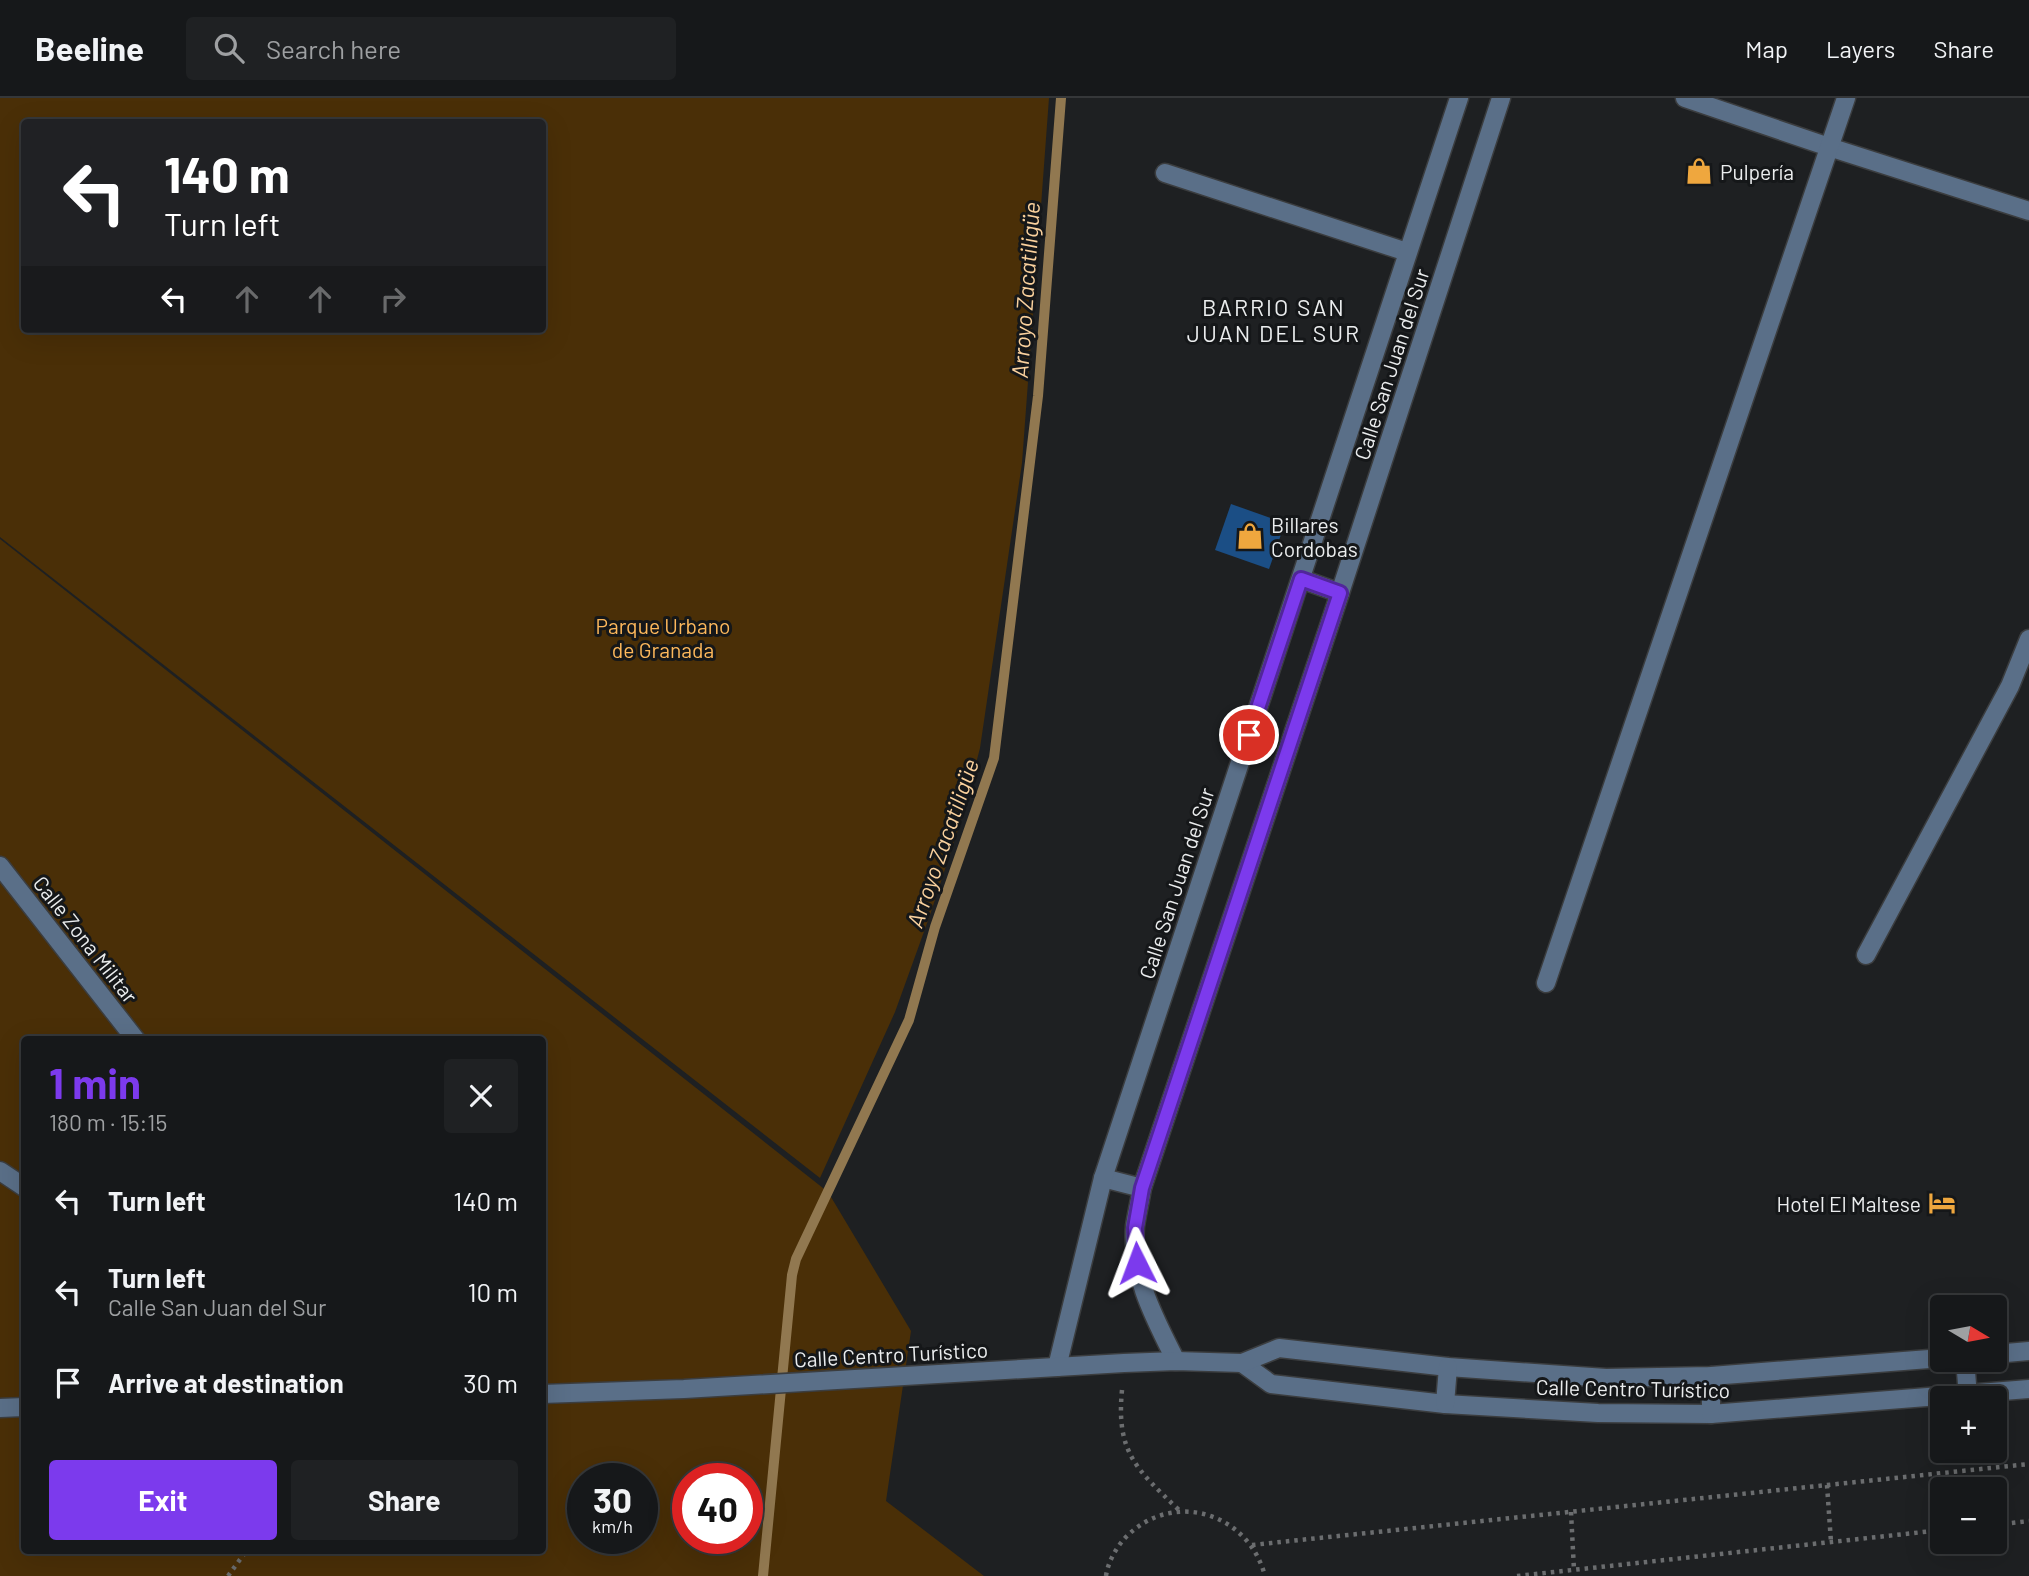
<!DOCTYPE html>
<meta charset="utf-8">
<style>
body{margin:0;font-family:Barlow,sans-serif;background:#1f2123;color:#f1f3f6;height:100vh;display:flex;flex-direction:column;font-size:26px;white-space:nowrap}
*{box-sizing:border-box;margin:0}
p{font-size:23px;color:#9ea0a2}
.icon{flex:none;width:38px;height:38px;fill:none;stroke:currentColor;stroke-width:2;stroke-linecap:round;stroke-linejoin:round}
.map{position:relative;flex:1;overflow:hidden}
.panel{position:absolute;left:21px;top:938px;width:525px;height:518px;display:flex;flex-direction:column;background:#16181a;border-radius:7px;box-shadow:0 7px 28px #0002,0 0 0 2px #353739}
.panel>*{flex:none}
.top-card{position:absolute;left:21px;top:21px;width:525px;height:214px;border-radius:7px;box-shadow:0 7px 28px #0002,0 0 0 2px #353739;background:#202124;color:#fff;overflow:hidden}
.needle{width:46px;rotate:100deg}
.tools{position:absolute;left:1930px;top:1197px;display:grid;gap:14px}
.tools a{display:grid;place-items:center;width:77px;height:77px;border-radius:7px;background:#16181a;box-shadow:0 7px 28px #0002,0 0 0 2px #353739;font-size:35px}
.speed{position:absolute;left:567px;top:1365px;display:flex;gap:14px;font-size:35px;font-weight:700;text-align:center}
.speed>*{display:grid;place-content:center;width:91px;height:91px;border-radius:50%;background:#16181a;box-shadow:0 7px 28px #0002,0 0 0 2px #353739;line-height:1}
.speed small{font-size:18px;font-weight:400}
.speed .limit{border:10px solid #d22;background:#fff;color:#111}
.pin{position:absolute;display:grid;place-items:center;width:60px;height:60px;color:#fff;margin:-30px;border:4px solid #fff;border-radius:50%;box-shadow:0 2px 7px #0007}
.me{position:absolute;width:77px;margin:-38px;rotate:357deg;stroke-linejoin:round;filter:drop-shadow(0 0 5px #0008)}
.turn{display:flex;align-items:center;gap:24px;height:147px;padding:0 28px;font-size:32px}
.turn .icon{width:91px;height:91px;stroke-width:2.5}
.turn b{display:block;font-size:49px;line-height:60px}
.lanes{display:flex;align-items:center;height:66px;padding:0 28px;background:#0003;justify-content:center;gap:35px;direction:ltr}
.lanes .off{opacity:.35}
.round{display:grid;place-items:center;flex:none;width:74px;height:74px;border-radius:7px;background:#1f2123}
.overview{display:flex;align-items:center;justify-content:space-between;height:119px;padding:0 28px}
h1{font-size:42px;font-weight:700;line-height:52px;color:#7c3aed}
.button{display:flex;gap:14px;margin-top:auto;padding:14px 28px}
.button a{flex:1;height:80px;border-radius:7px;background:#7c3aed;color:#fff;font-size:28px;font-weight:700;line-height:80px;text-align:center}
.button a+a{background:#1f2123;color:#f1f3f6}
ul{padding:0;list-style:none}
li{display:flex;align-items:center;gap:21px;height:91px;padding:0 28px}
li div{flex:1}
li b{display:block;font-size:26px}
li em{font-style:normal}
header{display:flex;align-items:center;gap:42px;box-sizing:border-box;height:98px;padding:0 35px;background:#16181a;border-bottom:2px solid #353739}
header strong{font-size:33px}
nav{display:flex;gap:38px;margin-inline-start:auto;font-size:24px}
.search{width:490px;height:63px;background:#1f2123;display:flex;align-items:center;gap:18px;box-sizing:border-box;padding:0 24px;border-radius:7px;color:#9ea0a2;font-size:26px}
.map>svg:first-child{display:block}
.green{fill:#4a2f07;fill-rule:evenodd}
.lines{fill:none;stroke-linecap:round;stroke-linejoin:round}
.stream{stroke:#917850;stroke-width:10}
.building{fill:#1b4e85}
.minor-casing{stroke:#3b3d3f;stroke-width:21}
.path{stroke:#6b6d6f;stroke-width:4.5;stroke-dasharray:3.5 5;stroke-linecap:butt}
.minor{stroke:#5a6f88;stroke-width:18}
.route-casing{stroke:#51269a;stroke-width:18}
.route{stroke:#7c3aed;stroke-width:12}
.labels{text-anchor:middle;dominant-baseline:central;stroke-width:6;stroke-linejoin:round;paint-order:stroke}
.poi-label{font-size:21px;fill:#ebedee;stroke:#151719;text-anchor:start}
.street-label{font-size:21px;fill:#ebedee;stroke:#151719}
.park-label{font-size:21px;fill:#fdb85b;stroke:#151719}
.water-label{font-size:23px;font-style:italic;fill:#fad19d;stroke:#151719}
.neighbourhood-label{font-size:23px;letter-spacing:2px;fill:#ebedee;stroke:#151719}
</style>
<header>
<strong>Beeline</strong>
<div class="search"><svg class="icon" aria-label="search" viewBox="0 0 24 24"><circle cx="10" cy="10" r="6"/><path d="M15 15l6 6"/></svg>Search here</div>
<nav><a>Map</a><a>Layers</a><a>Share</a></nav>
</header>
<div class="map">
<svg width="2029" height="1478" viewBox="0 0 2029 1478">
<rect width="100%" height="100%" fill="#1e2022"/>
<g class="green">
<path d="M 0,0 L 1049,0 L 1022,365 L 980,650 L 963,716 L 930,817 L 895,914 L 820,1080 L 0,439 ZM 24,24 L 542,24 L 542,231 L 24,231 Z"/>
<path d="M 0,441 L 828,1094 L 911,1233 L 886,1403 L 984,1478 L 0,1478 ZM 24,942 L 542,942 L 542,1452 L 24,1452 ZM 583,1381 L 642,1381 L 642,1440 L 583,1440 ZM 688,1381 L 747,1381 L 747,1440 L 688,1440 Z"/>
</g>
<g class="lines">
<path class="stream" d="M 763,1478 L 792,1177 L 796,1161 L 909,922 L 935,829 L 994,660 L 1038,298 L 1061,0"/>
</g>
<path class="building" d="M 1231,406 L 1285,425 L 1269,471 L 1215,452 Z"/>
<g class="lines">
<defs>
<g id="minor">
<path d="M 1685,0 L 1829,49 L 2029,113"/>
<path d="M 1165,75 L 1407,154"/>
<path d="M 1301,481 L 1340,495"/>
<path d="M 0,768 L 136,942"/>
<path d="M 1866,857 L 2010,588 L 2029,541"/>
<path d="M 1546,885 L 1846,0"/>
<path d="M 0,1073 L 24,1089"/>
<path d="M 1103,1080 L 1142,1090"/>
<path d="M 1995,1256 L 2029,1253"/>
<path d="M 1965,1262 L 1968,1298"/>
<path d="M 1176,1263 C 1155,1221 1131,1178 1135,1128 C 1137,1115 1140,1103 1142,1090 L 1340,495 L 1501,0"/>
<path d="M 1242,1265 L 1271,1286 L 1445,1306 L 1598,1315 L 1711,1316 L 2029,1291"/>
<path d="M 1057,1269 L 1103,1080 L 1459,0"/>
<path d="M 1711,1278 L 1711,1316"/>
<path d="M 542,1296 L 684,1291 L 1124,1265 L 1176,1263 L 1242,1265 L 1279,1250 L 1448,1269 L 1606,1280 L 1711,1278 L 1942,1260"/>
<path d="M 1445,1306 L 1448,1269"/>
<path d="M 0,1310 L 24,1309"/>
</g>
</defs>
<use href="#minor" class="minor-casing"/>
<g class="path">
<path d="M 1122,1292 C 1116,1354 1136,1371 1179,1412"/>
<path d="M 1827,1387 L 1831,1444"/>
<path d="M 1571,1414 L 1574,1472"/>
<path d="M 1995,1427 L 2029,1423"/>
<path d="M 1252,1447 L 2029,1366"/>
<path d="M 228,1478 L 247,1452"/>
<path d="M 1106,1478 C 1108,1464 1116,1450 1125,1440 C 1172,1391 1248,1414 1265,1478"/>
<path d="M 1517,1478 L 1942,1432"/>
</g>
<use href="#minor" class="minor"/>
</g>
<g class="lines">
<defs>
<path id="route" d="M 1137,1165 L 1135,1130 L 1142,1090 L 1340,495 L 1301,481 L 1249,637"/>
</defs>
<use href="#route" class="route-casing"/>
<use href="#route" class="route"/>
</g>
<defs>
<symbol id="shop-bare" viewBox="-9 -9 18 18"><path d="M-5-2.5h2.3a2.7 3.5 0 0 1 5.4 0H5L5.5 6h-11ZM-1.5-2.5h3a1.5 2.3 0 0 0-3 0Z" fill="#efa73e" stroke="#151719" stroke-width="2.5" paint-order="stroke"/></symbol>
<symbol id="hotel-bare" viewBox="-9 -9 18 18"><path d="M-6-4.5h1.5V1H6V5H4.5V3h-9V5H-6ZM-4 0a1.8 1.8 0 1 1 3.6 0ZM.5 0V-2.5h3Q6-2.5 6 0Z" fill="#efa73e" stroke="#151719" stroke-width="2.5" paint-order="stroke"/></symbol>
</defs>
<g fill-rule="evenodd">
<use href="#shop-bare" x="1680" y="54" width="38" height="38"/>
<use href="#shop-bare" x="1231" y="419" width="38" height="38"/>
<use href="#hotel-bare" x="1923" y="1086" width="38" height="38"/>
</g>
<g class="labels">
<g class="poi-label">
<text x="1720" y="73">Pulpería</text>
<text x="1271" y="426">Billares<tspan x="1271" dy="24">Cordobas</tspan></text>
<text x="1921" y="1105" text-anchor="end">Hotel El Maltese</text>
</g>
<g class="street-label">
<text transform="translate(1391 266) rotate(-72)">Calle San Juan del Sur</text>
<text transform="translate(1176 785) rotate(-72)">Calle San Juan del Sur</text>
<text transform="translate(86 841) rotate(52)">Calle Zona Militar</text>
<text transform="translate(891 1256) rotate(-3)">Calle Centro Turístico</text>
<text transform="translate(1633 1290) rotate(1)">Calle Centro Turístico</text>
</g>
<g class="park-label">
<text x="663" y="527">Parque Urbano<tspan x="663" dy="24">de Granada</tspan></text>
</g>
<g class="water-label">
<text transform="translate(1025 192) rotate(-86)">Arroyo Zacatiligüe</text>
<text transform="translate(942 745) rotate(-71)">Arroyo Zacatiligüe</text>
</g>
<g class="neighbourhood-label">
<text x="1274" y="209">BARRIO SAN<tspan x="1274" dy="26">JUAN DEL SUR</tspan></text>
</g>
</g>
</svg>
<div class="tools">
<a><svg class="needle" viewBox="-14 -14 28 28"><path d="M0-13l5 13h-10z" fill="#e53935"/><path d="M0 13l5-13h-10z" fill="#9ea0a2"/></svg></a>
<a>+</a>
<a>−</a>
</div>
<div class="speed"><div>30<small>km/h</small></div><div class="limit">40</div></div>
<div class="pin" style="left:1249px;top:637px;background:#d93025"><svg class="icon" aria-label="arrive" viewBox="0 0 24 24"><path d="M6 21V4h12l-3 4 3 4H6"/></svg></div>
<svg class="me" style="left:1137px;top:1165px" viewBox="-20 -20 40 40"><path d="M0-17L14 15 0 8-14 15z" fill="#7c3aed" stroke="#fff" stroke-width="4"/></svg>
<div class="top-card">
<div class="turn"><svg class="icon" aria-label="left" viewBox="0 0 24 24"><path d="M17 20v-9H6M10 6l-5 5 5 5"/></svg><div><b>140 m</b>Turn left</div></div>
<div class="lanes"><svg class="icon" aria-label="left" viewBox="0 0 24 24"><path d="M17 20v-9H6M10 6l-5 5 5 5"/></svg><svg class="icon off" aria-label="ahead" viewBox="0 0 24 24"><path d="M12 20V5M6 11l6-6 6 6"/></svg><svg class="icon off" aria-label="ahead" viewBox="0 0 24 24"><path d="M12 20V5M6 11l6-6 6 6"/></svg><svg class="icon off" aria-label="right" viewBox="0 0 24 24"><path d="M7 20v-9h11M14 6l5 5-5 5"/></svg></div>
</div>
<section class="panel">
<div class="overview"><div><h1>1 min</h1><p>180 m · 15:15</p></div><a class="round"><svg class="icon" aria-label="close" viewBox="0 0 24 24"><path d="M6 6l12 12M18 6L6 18"/></svg></a></div>
<ul>
<li><svg class="icon" aria-label="left" viewBox="0 0 24 24"><path d="M17 20v-9H6M10 6l-5 5 5 5"/></svg><div><b>Turn left</b></div><em>140 m</em></li>
<li><svg class="icon" aria-label="left" viewBox="0 0 24 24"><path d="M17 20v-9H6M10 6l-5 5 5 5"/></svg><div><b>Turn left</b><p>Calle San Juan del Sur</p></div><em>10 m</em></li>
<li><svg class="icon" aria-label="arrive" viewBox="0 0 24 24"><path d="M6 21V4h12l-3 4 3 4H6"/></svg><div><b>Arrive at destination</b></div><em>30 m</em></li>
</ul>
<div class="button"><a>Exit</a><a>Share</a></div>
</section>
</div>
